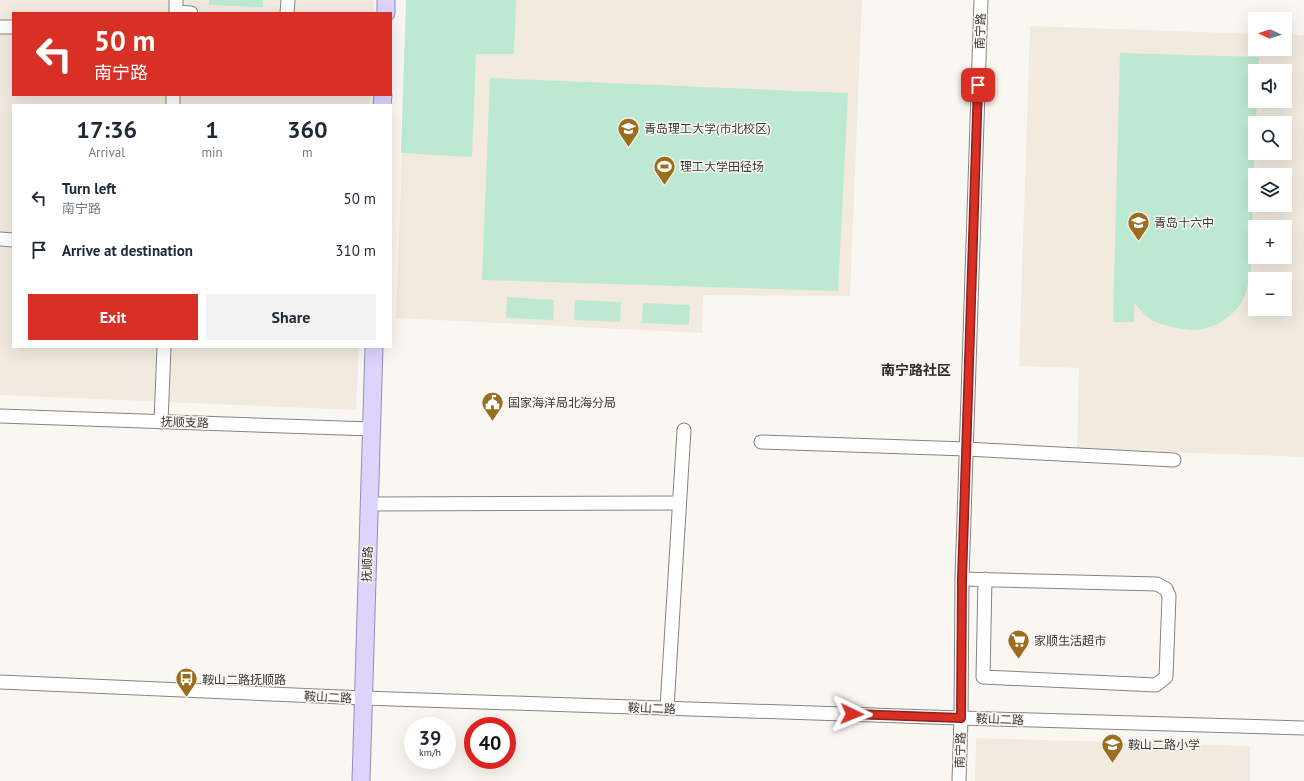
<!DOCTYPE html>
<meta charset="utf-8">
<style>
body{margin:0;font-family:"PT Sans","Noto Sans SC",sans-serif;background:#f2f2f3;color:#1f2937;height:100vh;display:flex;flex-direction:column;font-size:15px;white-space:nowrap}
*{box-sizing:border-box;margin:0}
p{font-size:13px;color:#747a83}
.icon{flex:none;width:22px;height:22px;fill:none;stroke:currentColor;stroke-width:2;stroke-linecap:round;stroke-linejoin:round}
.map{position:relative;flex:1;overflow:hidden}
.drawer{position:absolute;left:12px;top:104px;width:380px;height:244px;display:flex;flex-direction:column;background:#fff;border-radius:0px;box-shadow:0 4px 16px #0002}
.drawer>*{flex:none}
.guide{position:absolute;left:12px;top:12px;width:380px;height:84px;border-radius:0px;box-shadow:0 4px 16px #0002;background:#d93025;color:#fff;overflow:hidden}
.needle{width:26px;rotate:274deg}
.tools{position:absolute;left:1248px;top:12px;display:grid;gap:8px}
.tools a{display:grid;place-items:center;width:44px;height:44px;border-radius:0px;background:#fff;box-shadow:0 4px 16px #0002;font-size:20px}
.speed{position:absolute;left:404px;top:717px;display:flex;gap:8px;font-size:20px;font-weight:700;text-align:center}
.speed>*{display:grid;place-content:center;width:52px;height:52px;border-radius:50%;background:#fff;box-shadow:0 4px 16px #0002;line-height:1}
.speed small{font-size:10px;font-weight:400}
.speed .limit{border:6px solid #d22;background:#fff;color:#111}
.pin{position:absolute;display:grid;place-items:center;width:34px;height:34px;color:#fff;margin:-17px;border-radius:8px;box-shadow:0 2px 6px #0006}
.me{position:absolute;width:44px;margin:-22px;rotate:92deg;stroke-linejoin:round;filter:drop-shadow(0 0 3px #0008)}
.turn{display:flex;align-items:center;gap:14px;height:84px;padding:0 16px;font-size:18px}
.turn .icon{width:52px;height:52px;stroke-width:2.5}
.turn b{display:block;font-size:28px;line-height:34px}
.eta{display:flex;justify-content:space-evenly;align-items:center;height:68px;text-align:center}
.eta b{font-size:24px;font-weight:700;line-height:28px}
.cta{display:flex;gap:8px;margin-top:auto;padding:8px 16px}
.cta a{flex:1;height:46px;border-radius:0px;background:#d93025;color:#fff;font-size:16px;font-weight:700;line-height:46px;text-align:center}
.cta a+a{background:#f2f2f3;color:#1f2937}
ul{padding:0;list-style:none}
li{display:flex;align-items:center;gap:12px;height:52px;padding:0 16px}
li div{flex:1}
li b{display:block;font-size:15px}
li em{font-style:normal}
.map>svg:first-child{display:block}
.built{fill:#f2eadf;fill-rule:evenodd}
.green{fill:#bde8d1}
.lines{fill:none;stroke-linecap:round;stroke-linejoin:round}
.minor-casing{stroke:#87847f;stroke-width:15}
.major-casing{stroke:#968bb7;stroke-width:19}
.minor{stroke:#fff;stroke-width:13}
.major{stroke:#ddd4fd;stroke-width:17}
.route-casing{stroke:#8d1f18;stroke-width:10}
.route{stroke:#d93025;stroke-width:7}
.labels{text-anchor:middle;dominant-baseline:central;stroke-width:3;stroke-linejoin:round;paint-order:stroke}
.street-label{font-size:12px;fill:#3b3a37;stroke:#faf7f2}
.poi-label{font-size:12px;fill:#3b3a37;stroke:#faf7f2;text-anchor:start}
.quarter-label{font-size:14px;font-weight:bold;fill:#2f2d29;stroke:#faf7f2}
</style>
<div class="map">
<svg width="1304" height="781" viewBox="0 0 1304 781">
<rect width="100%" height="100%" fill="#faf7f2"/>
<g class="built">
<path d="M 0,0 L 374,0 L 373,13 L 13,13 L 13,95 L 370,95 L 369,105 L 13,105 L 13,347 L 359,347 L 356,410 L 0,395 Z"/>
<path d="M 408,0 L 862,0 L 850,296 L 703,295 L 702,333 L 396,318 Z"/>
<path d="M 1030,26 L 1255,34 L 1255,49 L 1285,49 L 1285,35 L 1304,35 L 1304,457 L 1077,449 L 1079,368 L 1019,366 ZM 1255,71 L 1285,71 L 1285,101 L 1255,101 ZM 1255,123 L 1285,123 L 1285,153 L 1255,153 ZM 1255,175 L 1285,175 L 1285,205 L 1255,205 ZM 1255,227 L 1285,227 L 1285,257 L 1255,257 ZM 1255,279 L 1285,279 L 1285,309 L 1255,309 Z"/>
<path d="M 976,738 L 1250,746 L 1250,781 L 975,781 Z"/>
</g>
<g class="green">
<path d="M 209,0 L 263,0 L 263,7 L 209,5 Z"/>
<path d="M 406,0 L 516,0 L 514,54 L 476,54 L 472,157 L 401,153 Z"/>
<path d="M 1120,53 L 1259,57 L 1258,71 L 1255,71 L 1255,101 L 1257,101 L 1256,123 L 1255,123 L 1251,271 C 1248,283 1247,295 1239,306 C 1229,319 1211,330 1194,330 C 1187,330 1179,328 1172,327 C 1165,325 1155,323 1149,318 C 1143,314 1139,308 1134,303 L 1134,322 L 1113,322 Z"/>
<path d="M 490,78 L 848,93 L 838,291 L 482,280 Z"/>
<path d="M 507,297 L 554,300 L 553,320 L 506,318 Z"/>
<path d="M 575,300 L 621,302 L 620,322 L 574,320 Z"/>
<path d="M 643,303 L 690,305 L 689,325 L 642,323 Z"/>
</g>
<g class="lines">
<defs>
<g id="minor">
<path d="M 176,0 L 176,12 L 191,13"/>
<path d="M 287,13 L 288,0"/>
<path d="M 0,27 L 13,27"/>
<path d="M 173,105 L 173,95"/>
<path d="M 0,239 L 13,240"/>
<path d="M 0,416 L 371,429"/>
<path d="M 161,422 L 164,347"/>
<path d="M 761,442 L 966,449 L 1174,460"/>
<path d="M 369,504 L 679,503"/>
<path d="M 962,579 L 1157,584 L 1166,589 L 1169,596 L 1166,677 L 1156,685 L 983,677 L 985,579"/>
<path d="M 0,682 L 364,698 L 961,718 L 1304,728"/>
<path d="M 667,708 L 684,430"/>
<path d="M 959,781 L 961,718 L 962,579 L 981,0"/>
</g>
<g id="major">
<path d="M 386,13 L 386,0"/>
<path d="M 382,105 L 383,95"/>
<path d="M 361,781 L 374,347"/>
</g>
</defs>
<use href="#minor" class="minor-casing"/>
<use href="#major" class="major-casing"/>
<use href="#minor" class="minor"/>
<use href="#major" class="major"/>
</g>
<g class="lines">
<defs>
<path id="route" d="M 852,714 L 961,718 L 962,579 L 978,85"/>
</defs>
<use href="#route" class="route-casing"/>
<use href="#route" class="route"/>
</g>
<defs>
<symbol id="university-pin" viewBox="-11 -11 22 30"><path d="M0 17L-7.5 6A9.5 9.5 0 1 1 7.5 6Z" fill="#9c6c1f" stroke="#faf7f2"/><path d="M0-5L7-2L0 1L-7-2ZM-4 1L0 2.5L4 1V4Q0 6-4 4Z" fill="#fff"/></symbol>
<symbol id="stadium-pin" viewBox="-11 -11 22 30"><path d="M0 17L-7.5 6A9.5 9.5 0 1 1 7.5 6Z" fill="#9c6c1f" stroke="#faf7f2"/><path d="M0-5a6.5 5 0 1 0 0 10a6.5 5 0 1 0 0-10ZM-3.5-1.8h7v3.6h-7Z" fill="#fff"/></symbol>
<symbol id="school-pin" viewBox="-11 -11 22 30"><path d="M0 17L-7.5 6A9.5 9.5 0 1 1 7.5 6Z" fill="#9c6c1f" stroke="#faf7f2"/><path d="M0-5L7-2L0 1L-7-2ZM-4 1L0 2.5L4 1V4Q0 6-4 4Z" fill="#fff"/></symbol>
<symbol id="civic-pin" viewBox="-11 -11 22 30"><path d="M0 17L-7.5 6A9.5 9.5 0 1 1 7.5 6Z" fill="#9c6c1f" stroke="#faf7f2"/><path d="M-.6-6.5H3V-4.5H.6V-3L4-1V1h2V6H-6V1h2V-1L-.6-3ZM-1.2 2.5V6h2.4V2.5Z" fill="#fff"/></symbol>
<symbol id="supermarket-pin" viewBox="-11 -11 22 30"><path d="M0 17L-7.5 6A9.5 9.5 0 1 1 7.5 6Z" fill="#9c6c1f" stroke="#faf7f2"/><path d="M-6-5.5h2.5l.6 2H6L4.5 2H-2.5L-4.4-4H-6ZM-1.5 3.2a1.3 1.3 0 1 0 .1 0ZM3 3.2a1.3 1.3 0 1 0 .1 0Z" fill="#fff"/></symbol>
<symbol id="bus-pin" viewBox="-11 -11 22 30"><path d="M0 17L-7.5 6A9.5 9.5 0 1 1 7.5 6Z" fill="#9c6c1f" stroke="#faf7f2"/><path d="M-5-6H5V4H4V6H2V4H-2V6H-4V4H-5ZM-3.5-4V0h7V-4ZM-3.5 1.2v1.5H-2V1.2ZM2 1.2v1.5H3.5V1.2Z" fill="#fff"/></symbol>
</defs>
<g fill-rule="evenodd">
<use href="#university-pin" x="616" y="116" width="25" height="34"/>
<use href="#stadium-pin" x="652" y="154" width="25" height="34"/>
<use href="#school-pin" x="1126" y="210" width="25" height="34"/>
<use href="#civic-pin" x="480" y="390" width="25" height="34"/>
<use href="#supermarket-pin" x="1006" y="628" width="25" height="34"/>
<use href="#bus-pin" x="174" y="666" width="25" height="34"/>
<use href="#school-pin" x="1100" y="732" width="25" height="34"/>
</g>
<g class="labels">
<g class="street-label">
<text transform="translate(980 31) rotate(-88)">南宁路</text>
<text transform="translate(185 422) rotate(2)">抚顺支路</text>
<text transform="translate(367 564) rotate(-88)">抚顺路</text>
<text transform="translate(328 697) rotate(3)">鞍山二路</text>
<text transform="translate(652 708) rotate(2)">鞍山二路</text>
<text transform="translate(1000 719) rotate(2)">鞍山二路</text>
<text transform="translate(960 750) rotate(-88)">南宁路</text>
</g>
<g class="poi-label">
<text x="644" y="128">青岛理工大学(市北校区)</text>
<text x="680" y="166">理工大学田径场</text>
<text x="1154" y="222">青岛十六中</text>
<text x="508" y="402">国家海洋局北海分局</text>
<text x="1034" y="640">家顺生活超市</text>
<text x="202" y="679">鞍山二路抚顺路</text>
<text x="1128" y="744">鞍山二路小学</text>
</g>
<g class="quarter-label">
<text x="916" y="370">南宁路社区</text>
</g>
</g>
</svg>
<div class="tools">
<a><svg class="needle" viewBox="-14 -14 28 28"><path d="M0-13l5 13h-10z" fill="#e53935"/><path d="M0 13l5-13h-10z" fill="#747a83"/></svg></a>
<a><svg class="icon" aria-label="sound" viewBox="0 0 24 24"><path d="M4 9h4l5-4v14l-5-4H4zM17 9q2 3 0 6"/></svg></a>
<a><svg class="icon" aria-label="search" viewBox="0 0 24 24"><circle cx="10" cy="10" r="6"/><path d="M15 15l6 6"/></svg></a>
<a><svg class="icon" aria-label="layers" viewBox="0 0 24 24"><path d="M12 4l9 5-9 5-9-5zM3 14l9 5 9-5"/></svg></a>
<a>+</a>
<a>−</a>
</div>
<div class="speed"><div>39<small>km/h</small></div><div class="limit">40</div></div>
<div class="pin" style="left:978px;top:85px;background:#d93025"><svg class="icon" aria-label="arrive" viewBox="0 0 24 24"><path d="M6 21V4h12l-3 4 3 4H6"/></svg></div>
<svg class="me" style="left:852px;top:714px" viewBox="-20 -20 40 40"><path d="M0-17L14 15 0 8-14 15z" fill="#d93025" stroke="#fff" stroke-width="4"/></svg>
<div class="guide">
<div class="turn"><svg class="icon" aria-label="left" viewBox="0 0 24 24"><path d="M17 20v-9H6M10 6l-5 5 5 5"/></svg><div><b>50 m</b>南宁路</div></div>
</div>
<section class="drawer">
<div class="eta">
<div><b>17:36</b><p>Arrival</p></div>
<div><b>1</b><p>min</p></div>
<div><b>360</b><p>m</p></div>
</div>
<ul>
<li><svg class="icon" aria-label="left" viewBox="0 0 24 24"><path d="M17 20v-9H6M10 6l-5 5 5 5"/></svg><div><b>Turn left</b><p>南宁路</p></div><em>50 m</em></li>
<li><svg class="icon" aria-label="arrive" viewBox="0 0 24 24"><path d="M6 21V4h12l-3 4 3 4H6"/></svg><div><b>Arrive at destination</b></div><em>310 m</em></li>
</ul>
<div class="cta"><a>Exit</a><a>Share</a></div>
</section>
</div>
